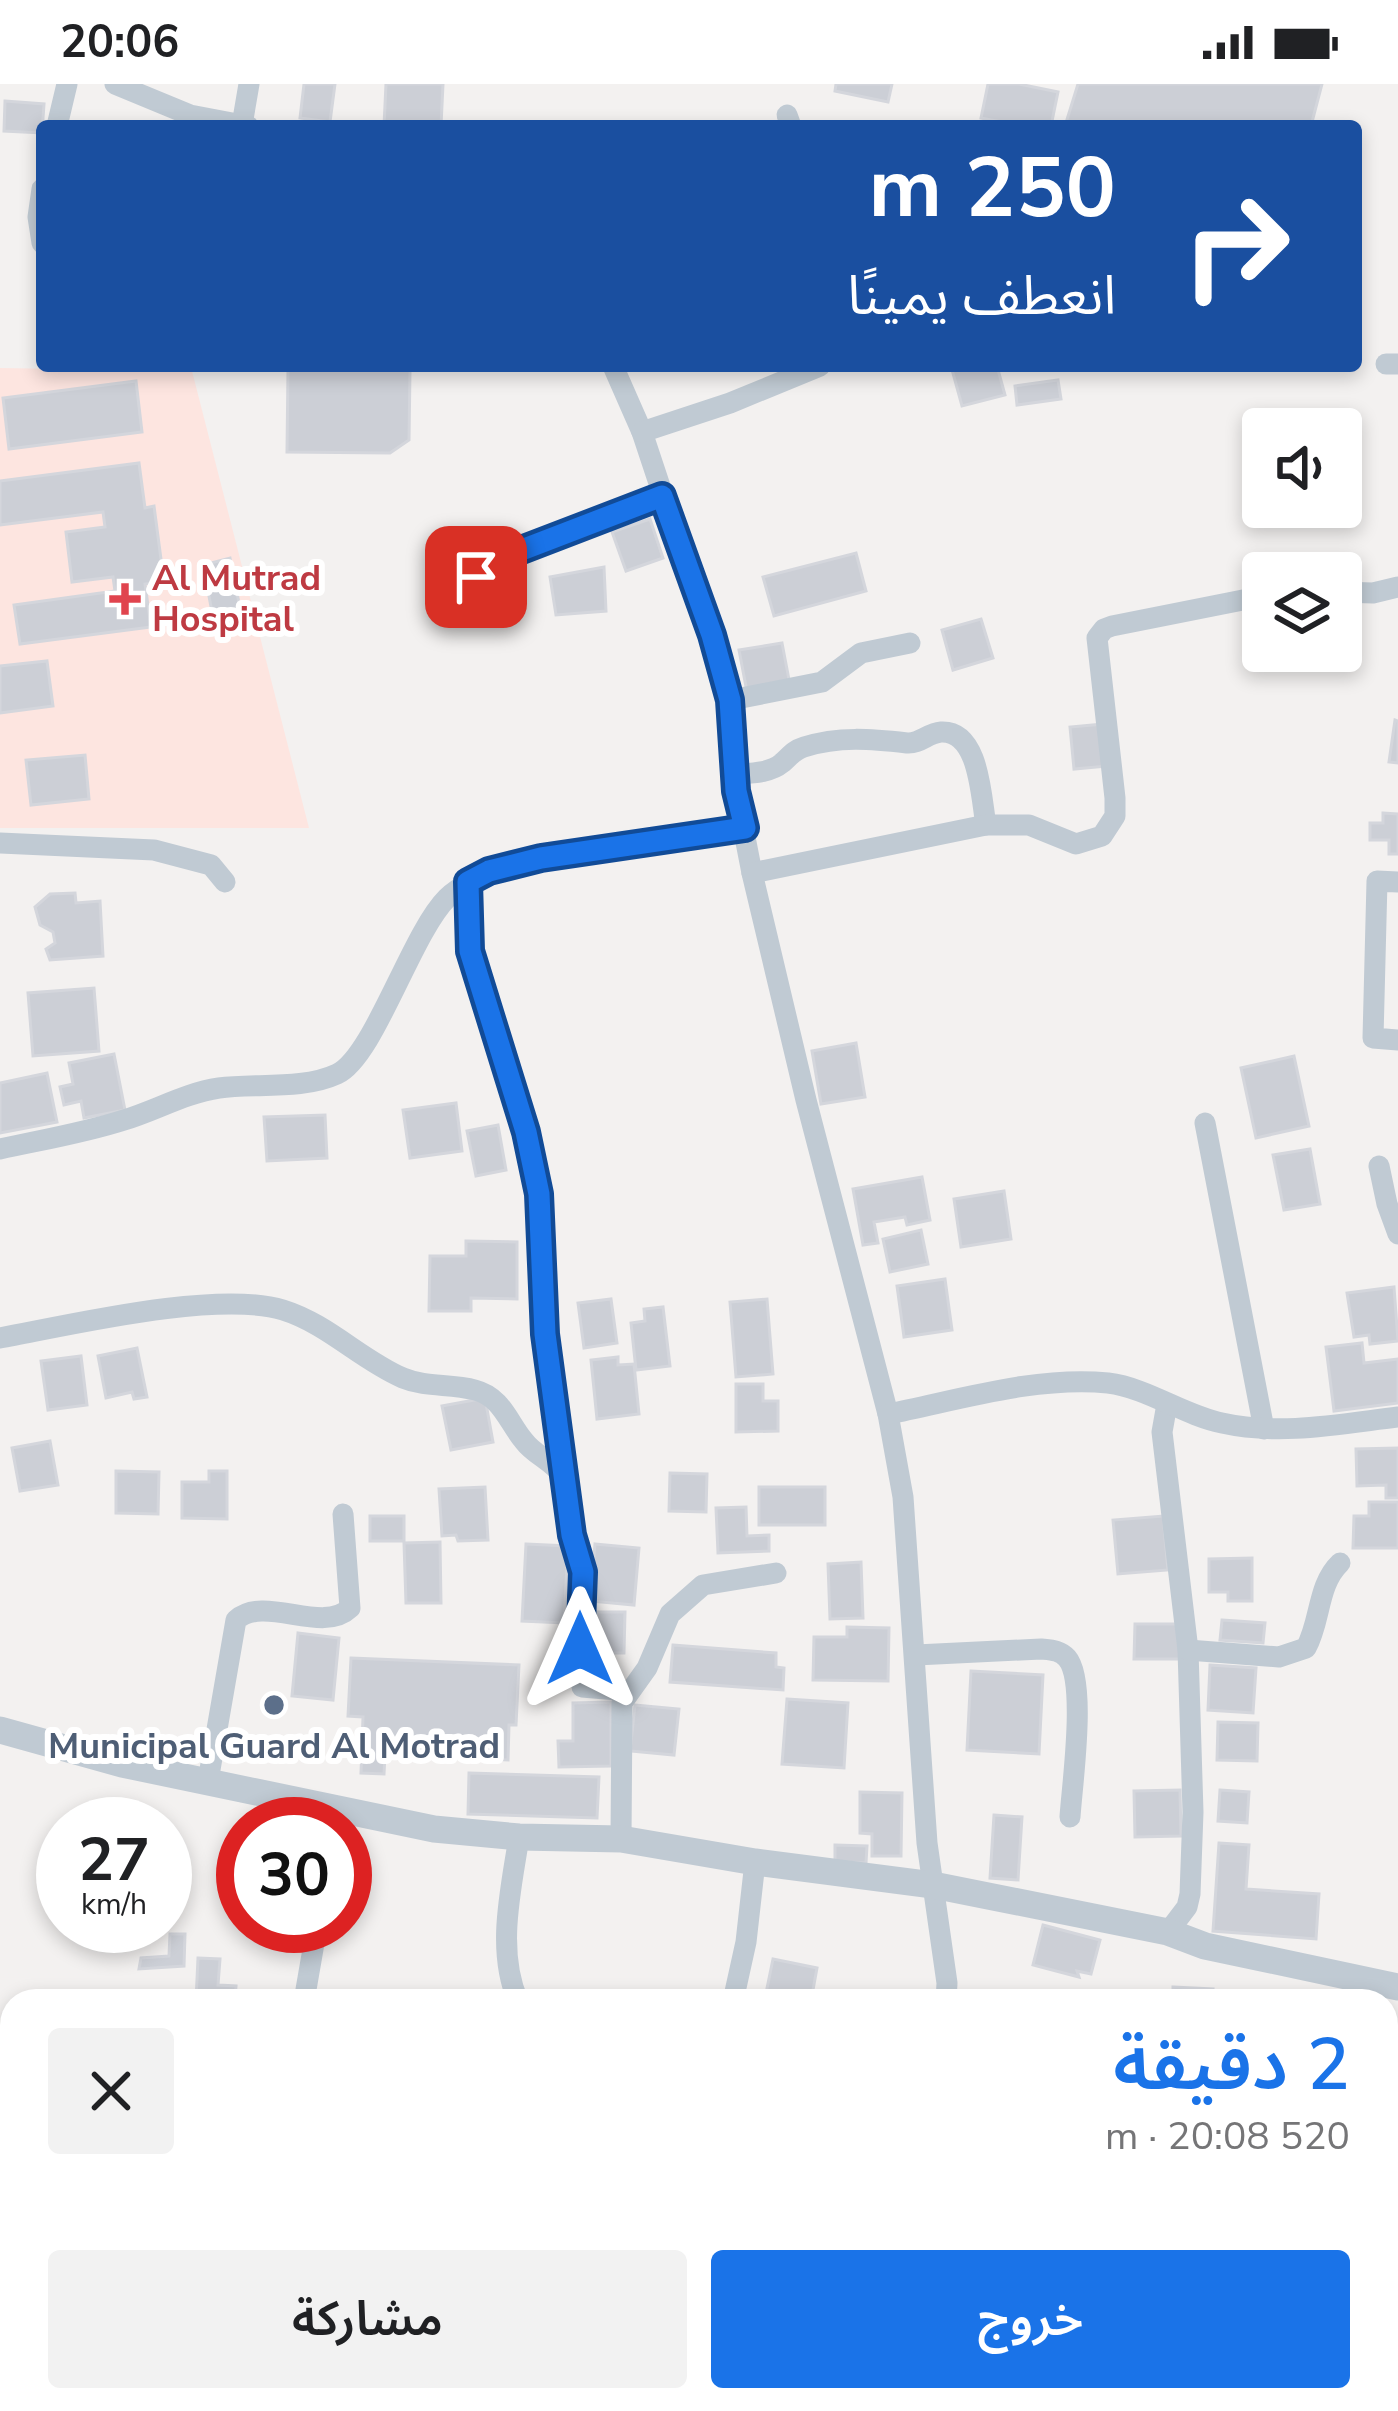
<!DOCTYPE html>
<html lang="ar">
<meta charset="utf-8">
<style>
body{margin:0;font-family:"Nunito Sans","Noto Sans Arabic",sans-serif;background:#f2f2f2;color:#202124;direction:rtl;height:100vh;display:flex;flex-direction:column;font-size:45px;white-space:nowrap}
*{box-sizing:border-box;margin:0}
p{font-size:39px;color:#757577}
.icon{flex:none;width:66px;height:66px;fill:none;stroke:currentColor;stroke-width:2;stroke-linecap:round;stroke-linejoin:round}
.map{position:relative;flex:1;overflow:hidden;direction:ltr}
.sheet{position:absolute;left:0px;top:1905px;width:1398px;height:423px;display:flex;flex-direction:column;background:#fff;border-radius:36px 36px 0 0;box-shadow:0 6px 18px #0003;direction:rtl}
.sheet>*{flex:none}
.banner{position:absolute;left:36px;top:36px;width:1326px;height:252px;border-radius:12px;box-shadow:0 6px 18px #0003;direction:rtl;background:#1a4fa0;color:#fff;overflow:hidden}
.buttons{position:absolute;left:1242px;top:324px;display:grid;gap:24px}
.buttons a{display:grid;place-items:center;width:120px;height:120px;border-radius:12px;background:#fff;box-shadow:0 6px 18px #0003;font-size:60px}
.speed{position:absolute;left:36px;top:1713px;display:flex;gap:24px;font-size:60px;font-weight:700;text-align:center}
.speed>*{display:grid;place-content:center;width:156px;height:156px;border-radius:50%;background:#fff;box-shadow:0 6px 18px #0003;line-height:1}
.speed small{font-size:30px;font-weight:400}
.speed .limit{border:18px solid #d22;background:#fff;color:#111}
.pin{position:absolute;display:grid;place-items:center;width:102px;height:102px;color:#fff;margin:-51px;border-radius:24px;box-shadow:0 6px 18px #0006}
.me{position:absolute;width:132px;margin:-66px;rotate:0deg;stroke-linejoin:round;filter:drop-shadow(0 0 9px #0008)}
.turn{display:flex;align-items:center;gap:42px;height:252px;padding:0 48px;font-size:54px}
.turn .icon{width:156px;height:156px;stroke-width:2.5}
.turn b{display:block;font-size:84px;line-height:102px}
.round{display:grid;place-items:center;flex:none;width:126px;height:126px;border-radius:12px;background:#f2f2f2}
.head{display:flex;align-items:center;justify-content:space-between;height:204px;padding:0 48px}
h1{font-size:72px;font-weight:600;line-height:90px;color:#1a73e8}
.action{display:flex;gap:24px;margin-top:auto;padding:24px 48px}
.action a{flex:1;height:138px;border-radius:12px;background:#1a73e8;color:#fff;font-size:48px;font-weight:600;line-height:138px;text-align:center}
.action a+a{background:#f2f2f2;color:#202124}
.status{display:flex;justify-content:space-between;align-items:center;height:84px;padding:0 60px;background:#fff;direction:ltr}
.status svg{height:33px;fill:currentColor}
.map>svg:first-child{display:block}
.medical{fill:#fde5e0}
.building{fill:#cccfd6;stroke:#d4d6dc;stroke-width:3}
.lines{fill:none;stroke-linecap:round;stroke-linejoin:round}
.minor{stroke:#c0cad3;stroke-width:21}
.tertiary{stroke:#c0cad3;stroke-width:27}
.route-casing{stroke:#114b97;stroke-width:30}
.route{stroke:#1a73e8;stroke-width:21}
.health-dot{fill:#e0444e;stroke:#fff;stroke-width:4.5}
.service-dot{fill:#5c6f8a;stroke:#fff;stroke-width:4.5}
.labels{text-anchor:middle;dominant-baseline:central;stroke-width:12;stroke-linejoin:round;paint-order:stroke}
.health-label{font-size:36px;font-weight:bold;fill:#be3a42;stroke:#fff;text-anchor:start}
.service-label{font-size:36px;font-weight:bold;fill:#4e5e75;stroke:#fff}
</style>
<div class="status"><b>20:06</b><svg viewBox="0 0 49 12"><path d="M0 12V9h3v3zM5 12V6h3v6zM10 12V3h3v9zM15 12V0h3v12zM26 1h20v11H26zM47 4h2v5h-2z"/></svg></div>
<div class="map">
<svg width="1398" height="2327" viewBox="0 0 1398 2327">
<rect width="100%" height="100%" fill="#f3f1f0"/>
<path class="medical" d="M 0,284 L 192,287 L 309,744 L 0,744 Z"/>
<g class="building">
<path d="M 304,0 L 335,0 L 330,38 L 300,34 Z"/>
<path d="M 386,0 L 443,0 L 441,42 L 384,42 Z"/>
<path d="M 836,0 L 892,0 L 888,18 L 835,7 Z"/>
<path d="M 988,0 L 1019,0 L 1058,8 L 1051,42 L 1021,42 L 981,34 Z"/>
<path d="M 1078,0 L 1322,0 L 1311,42 L 1065,42 Z"/>
<path d="M 5,17 L 44,20 L 42,49 L 4,47 Z"/>
<path d="M 951,282 L 997,282 L 1005,311 L 962,322 Z"/>
<path d="M 288,285 L 410,286 L 409,356 L 390,369 L 287,368 Z"/>
<path d="M 1058,296 L 1061,315 L 1017,321 L 1015,302 Z"/>
<path d="M 136,297 L 142,348 L 9,365 L 3,314 Z"/>
<path d="M 139,379 L 145,424 L 154,422 L 164,498 L 145,500 L 151,543 L 20,560 L 14,521 L 115,507 L 113,493 L 72,498 L 66,448 L 105,443 L 103,428 L 0,441 L 0,397 Z"/>
<path d="M 650,435 L 663,474 L 626,487 L 612,448 Z"/>
<path d="M 856,469 L 866,507 L 774,532 L 763,493 Z"/>
<path d="M 230,474 L 240,524 L 213,533 L 203,481 Z"/>
<path d="M 604,483 L 606,527 L 556,531 L 550,493 Z"/>
<path d="M 981,535 L 993,574 L 953,586 L 942,546 Z"/>
<path d="M 782,559 L 790,601 L 747,608 L 739,566 Z"/>
<path d="M 47,577 L 53,622 L 0,629 L 0,582 Z"/>
<path d="M 1395,636 L 1398,637 L 1398,679 L 1389,678 Z"/>
<path d="M 1104,640 L 1108,682 L 1074,685 L 1070,643 Z"/>
<path d="M 85,671 L 89,715 L 31,721 L 26,676 Z"/>
<path d="M 1383,729 L 1398,730 L 1398,770 L 1389,770 L 1389,756 L 1370,756 L 1370,739 L 1383,739 Z"/>
<path d="M 75,809 L 76,819 L 100,817 L 103,872 L 50,876 L 46,865 L 55,859 L 53,848 L 40,841 L 35,823 L 50,810 Z"/>
<path d="M 94,904 L 99,967 L 33,972 L 28,909 Z"/>
<path d="M 856,959 L 865,1013 L 821,1020 L 812,967 Z"/>
<path d="M 114,970 L 125,1026 L 84,1034 L 81,1017 L 64,1021 L 60,1003 L 73,1000 L 69,979 Z"/>
<path d="M 1294,972 L 1309,1042 L 1256,1054 L 1241,984 Z"/>
<path d="M 47,989 L 57,1038 L 0,1049 L 0,999 Z"/>
<path d="M 456,1019 L 462,1067 L 410,1074 L 403,1026 Z"/>
<path d="M 325,1031 L 327,1074 L 267,1077 L 264,1033 Z"/>
<path d="M 498,1041 L 506,1086 L 476,1092 L 467,1047 Z"/>
<path d="M 1310,1065 L 1320,1120 L 1284,1126 L 1273,1071 Z"/>
<path d="M 922,1093 L 930,1136 L 907,1141 L 905,1133 L 874,1138 L 878,1159 L 863,1161 L 853,1105 Z"/>
<path d="M 1004,1107 L 1011,1155 L 961,1163 L 954,1115 Z"/>
<path d="M 921,1146 L 928,1180 L 890,1188 L 883,1155 Z"/>
<path d="M 466,1157 L 517,1158 L 517,1215 L 471,1214 L 471,1227 L 429,1227 L 430,1172 L 466,1172 Z"/>
<path d="M 945,1195 L 952,1246 L 904,1253 L 897,1202 Z"/>
<path d="M 1394,1203 L 1398,1257 L 1370,1260 L 1369,1251 L 1354,1253 L 1347,1209 Z"/>
<path d="M 611,1215 L 617,1259 L 584,1264 L 578,1219 Z"/>
<path d="M 767,1215 L 773,1290 L 736,1293 L 730,1218 Z"/>
<path d="M 663,1223 L 670,1282 L 636,1286 L 631,1239 L 645,1237 L 644,1225 Z"/>
<path d="M 1362,1259 L 1364,1279 L 1398,1275 L 1398,1319 L 1334,1327 L 1326,1263 Z"/>
<path d="M 137,1264 L 147,1313 L 134,1315 L 132,1308 L 106,1314 L 98,1272 Z"/>
<path d="M 81,1272 L 87,1321 L 48,1326 L 41,1277 Z"/>
<path d="M 618,1273 L 618,1281 L 634,1280 L 639,1330 L 597,1335 L 591,1276 Z"/>
<path d="M 736,1300 L 763,1300 L 763,1317 L 778,1317 L 778,1347 L 736,1348 Z"/>
<path d="M 485,1314 L 493,1358 L 451,1366 L 442,1322 Z"/>
<path d="M 50,1357 L 58,1401 L 20,1407 L 12,1364 Z"/>
<path d="M 1398,1364 L 1398,1414 L 1386,1414 L 1386,1401 L 1357,1402 L 1356,1365 Z"/>
<path d="M 116,1387 L 159,1388 L 158,1430 L 116,1429 Z"/>
<path d="M 209,1387 L 227,1387 L 227,1435 L 182,1434 L 182,1398 L 209,1398 Z"/>
<path d="M 670,1389 L 707,1390 L 706,1428 L 669,1427 Z"/>
<path d="M 485,1403 L 488,1456 L 458,1457 L 456,1451 L 442,1452 L 439,1405 Z"/>
<rect x="759" y="1403" width="66" height="38"/>
<path d="M 1369,1418 L 1398,1418 L 1398,1464 L 1353,1464 L 1354,1432 L 1369,1432 Z"/>
<path d="M 746,1423 L 747,1452 L 769,1451 L 769,1467 L 718,1469 L 716,1424 Z"/>
<rect x="370" y="1432" width="34" height="25"/>
<path d="M 1163,1432 L 1168,1486 L 1118,1490 L 1113,1436 Z"/>
<path d="M 440,1458 L 441,1519 L 406,1519 L 404,1459 Z"/>
<path d="M 526,1460 L 568,1462 L 564,1539 L 522,1537 Z"/>
<path d="M 595,1460 L 639,1464 L 634,1521 L 590,1517 Z"/>
<path d="M 1252,1474 L 1252,1517 L 1228,1517 L 1228,1508 L 1209,1508 L 1209,1475 Z"/>
<path d="M 861,1478 L 863,1534 L 830,1535 L 828,1480 Z"/>
<path d="M 588,1528 L 625,1528 L 624,1569 L 588,1569 Z"/>
<path d="M 1222,1536 L 1265,1539 L 1263,1559 L 1220,1556 Z"/>
<path d="M 1135,1540 L 1182,1540 L 1182,1575 L 1134,1575 Z"/>
<path d="M 847,1543 L 889,1544 L 888,1597 L 813,1596 L 814,1553 L 847,1553 Z"/>
<path d="M 298,1549 L 339,1554 L 333,1616 L 292,1612 Z"/>
<path d="M 673,1561 L 776,1569 L 776,1583 L 784,1584 L 783,1606 L 670,1598 Z"/>
<path d="M 351,1574 L 519,1581 L 516,1641 L 509,1641 L 508,1676 L 385,1671 L 384,1690 L 361,1689 L 363,1633 L 348,1632 Z"/>
<path d="M 1210,1581 L 1256,1584 L 1253,1629 L 1208,1626 Z"/>
<path d="M 971,1587 L 1043,1591 L 1039,1670 L 967,1666 Z"/>
<path d="M 787,1615 L 848,1619 L 844,1684 L 782,1680 Z"/>
<path d="M 611,1618 L 611,1682 L 559,1683 L 558,1657 L 573,1657 L 573,1619 Z"/>
<path d="M 635,1621 L 679,1625 L 674,1671 L 630,1667 Z"/>
<path d="M 1218,1638 L 1258,1639 L 1257,1677 L 1217,1676 Z"/>
<path d="M 469,1689 L 599,1693 L 597,1734 L 468,1730 Z"/>
<path d="M 1180,1706 L 1181,1752 L 1135,1753 L 1134,1707 Z"/>
<path d="M 1220,1706 L 1249,1708 L 1247,1739 L 1218,1737 Z"/>
<path d="M 860,1708 L 902,1709 L 901,1772 L 872,1772 L 872,1750 L 860,1749 Z"/>
<path d="M 994,1731 L 1022,1733 L 1018,1796 L 990,1794 Z"/>
<path d="M 1219,1759 L 1249,1761 L 1246,1805 L 1319,1810 L 1316,1855 L 1213,1847 Z"/>
<path d="M 835,1761 L 867,1762 L 866,1779 L 835,1778 Z"/>
<path d="M 1043,1841 L 1100,1856 L 1091,1890 L 1077,1887 L 1079,1893 L 1033,1881 Z"/>
<path d="M 170,1850 L 185,1850 L 184,1882 L 139,1885 L 141,1874 L 169,1872 Z"/>
<path d="M 198,1874 L 220,1875 L 218,1901 L 236,1902 L 235,1917 L 196,1917 Z"/>
<path d="M 773,1875 L 817,1884 L 811,1917 L 765,1914 Z"/>
<path d="M 1173,1903 L 1213,1905 L 1212,1917 L 1173,1917 Z"/>
<path d="M 0,2011 L 12,2014 L 8,2049 L 0,2047 Z"/>
<path d="M 2,2154 L 12,2155 L 12,2221 L 0,2219 Z"/>
<path d="M 1398,2196 L 1398,2255 L 1386,2257 L 1386,2198 Z"/>
<path d="M 434,2316 L 478,2316 L 479,2327 L 435,2327 Z"/>
<path d="M 521,2316 L 606,2316 L 607,2327 L 522,2327 Z"/>
<path d="M 919,2316 L 941,2316 L 943,2327 L 921,2327 Z"/>
<path d="M 1186,2316 L 1248,2316 L 1252,2327 L 1190,2327 Z"/>
</g>
<g class="lines">
<g class="minor">
<path d="M 115,0 L 190,31 L 248,42"/>
<path d="M 787,31 L 791,42"/>
<path d="M 242,41 L 249,0"/>
<path d="M 57,42 L 67,0"/>
<path d="M 42,105 L 38,133 L 42,159"/>
<path d="M 1386,280 L 1398,280"/>
<path d="M 613,282 L 642,348 L 731,616 L 736,707 L 752,789 L 806,1016 L 888,1330 L 903,1413 L 927,1759 L 947,1899 L 946,1917"/>
<path d="M 642,348 L 730,319 L 820,282"/>
<path d="M 477,505 L 475,493 L 485,480 L 662,412"/>
<path d="M 1341,508 L 1373,509 L 1398,503"/>
<path d="M 731,616 L 822,598 L 861,569 L 910,559"/>
<path d="M 737,690 C 752,689 770,689 782,679 C 790,672 794,666 804,663 C 839,652 871,655 907,659 C 920,660 928,649 941,648 C 980,646 981,715 986,741"/>
<path d="M 0,759 L 154,766 L 211,781 L 225,798"/>
<path d="M 752,789 L 986,741 L 1029,741 L 1076,760 L 1102,752 L 1115,732 L 1115,714 L 1097,554 L 1104,545 L 1112,542 L 1263,512"/>
<path d="M 468,798 L 470,867 L 526,1048 L 539,1110 L 545,1251 L 572,1451 L 583,1488 L 579,1526 L 582,1603 L 629,1607"/>
<path d="M 1398,798 L 1377,797 L 1373,954 L 1398,956"/>
<path d="M 1205,1039 L 1264,1345"/>
<path d="M 0,1065 C 41,1056 84,1049 124,1036 C 157,1026 185,1009 219,1004 C 255,999 303,1006 337,990 C 374,973 411,850 447,814 C 495,766 673,755 745,744"/>
<path d="M 1379,1082 L 1387,1120 L 1398,1150"/>
<path d="M 0,1254 C 70,1241 217,1206 283,1226 C 328,1240 361,1276 403,1294 C 427,1304 450,1299 475,1306 C 502,1313 508,1338 524,1357 C 535,1372 554,1377 564,1394"/>
<path d="M 1167,1320 L 1162,1348 L 1188,1566 L 1193,1728 L 1190,1810 L 1187,1823 L 1168,1848"/>
<path d="M 888,1330 C 959,1316 1035,1292 1108,1299 C 1148,1304 1183,1331 1222,1339 C 1280,1352 1340,1340 1398,1333"/>
<path d="M 1188,1566 L 1279,1573 L 1306,1564 C 1321,1537 1317,1501 1340,1479"/>
<path d="M 916,1571 L 1041,1565 C 1051,1566 1060,1566 1067,1574 C 1087,1597 1072,1701 1070,1733"/>
<path d="M 208,1697 L 236,1536 C 265,1510 322,1551 350,1524 L 343,1430"/>
<path d="M 621,1755 L 622,1619 L 647,1584 L 670,1530 L 703,1501 L 776,1489"/>
<path d="M 304,1917 L 317,1842"/>
<path d="M 518,1917 C 496,1866 511,1806 519,1753"/>
<path d="M 733,1917 L 746,1858 L 755,1778"/>
<path d="M 1386,2134 L 1398,2149"/>
<path d="M 0,2225 L 12,2225"/>
<path d="M 496,2316 L 497,2327"/>
<path d="M 609,2316 L 620,2327"/>
<path d="M 809,2316 L 815,2327"/>
<path d="M 1282,2316 L 1289,2327"/>
<path d="M 35,2327 L 52,2323 L 57,2316"/>
<path d="M 143,2327 L 145,2316"/>
<path d="M 269,2327 L 269,2316"/>
<path d="M 349,2327 L 350,2316"/>
</g>
<path class="tertiary" d="M 0,1646 L 122,1680 L 434,1745 L 519,1753 L 621,1755 L 755,1778 L 933,1801 L 1168,1848 L 1205,1862 L 1398,1903"/>
</g>
<g class="lines">
<defs>
<path id="route" d="M 476,493 L 485,480 L 662,412 L 712,551 L 730,616 L 736,707 L 745,744 L 541,774 L 489,787 L 468,798 L 470,867 L 526,1048 L 539,1110 L 545,1250 L 572,1451 L 583,1488 L 580,1565"/>
</defs>
<use href="#route" class="route-casing"/>
<use href="#route" class="route"/>
</g>
<path class="health-dot" d="M119 497h12v12h12v12h-12v12h-12v-12h-12v-12h12z"/>
<circle class="service-dot" cx="274" cy="1621" r="12"/>
<g class="labels">
<g class="health-label">
<text x="152" y="494">Al Mutrad<tspan x="152" dy="41">Hospital</tspan></text>
</g>
<g class="service-label">
<text x="274" y="1662">Municipal Guard Al Motrad</text>
</g>
</g>
</svg>
<div class="buttons">
<a><svg class="icon" aria-label="sound" viewBox="0 0 24 24"><path d="M4 9h4l5-4v14l-5-4H4zM17 9q2 3 0 6"/></svg></a>
<a><svg class="icon" aria-label="layers" viewBox="0 0 24 24"><path d="M12 4l9 5-9 5-9-5zM3 14l9 5 9-5"/></svg></a>
</div>
<div class="speed"><div>27<small>km/h</small></div><div class="limit">30</div></div>
<div class="pin" style="left:476px;top:493px;background:#d93025"><svg class="icon" aria-label="arrive" viewBox="0 0 24 24"><path d="M6 21V4h12l-3 4 3 4H6"/></svg></div>
<svg class="me" style="left:580px;top:1565px" viewBox="-20 -20 40 40"><path d="M0-17L14 15 0 8-14 15z" fill="#1a73e8" stroke="#fff" stroke-width="4"/></svg>
<div class="banner">
<div class="turn"><svg class="icon" aria-label="right" viewBox="0 0 24 24"><path d="M7 20v-9h11M14 6l5 5-5 5"/></svg><div><b>250 m</b>انعطف يمينًا</div></div>
</div>
<section class="sheet">
<div class="head"><div><h1>2 دقيقة</h1><p>520 m · 20:08</p></div><a class="round"><svg class="icon" aria-label="close" viewBox="0 0 24 24"><path d="M6 6l12 12M18 6L6 18"/></svg></a></div>
<div class="action"><a>خروج</a><a>مشاركة</a></div>
</section>
</div>
